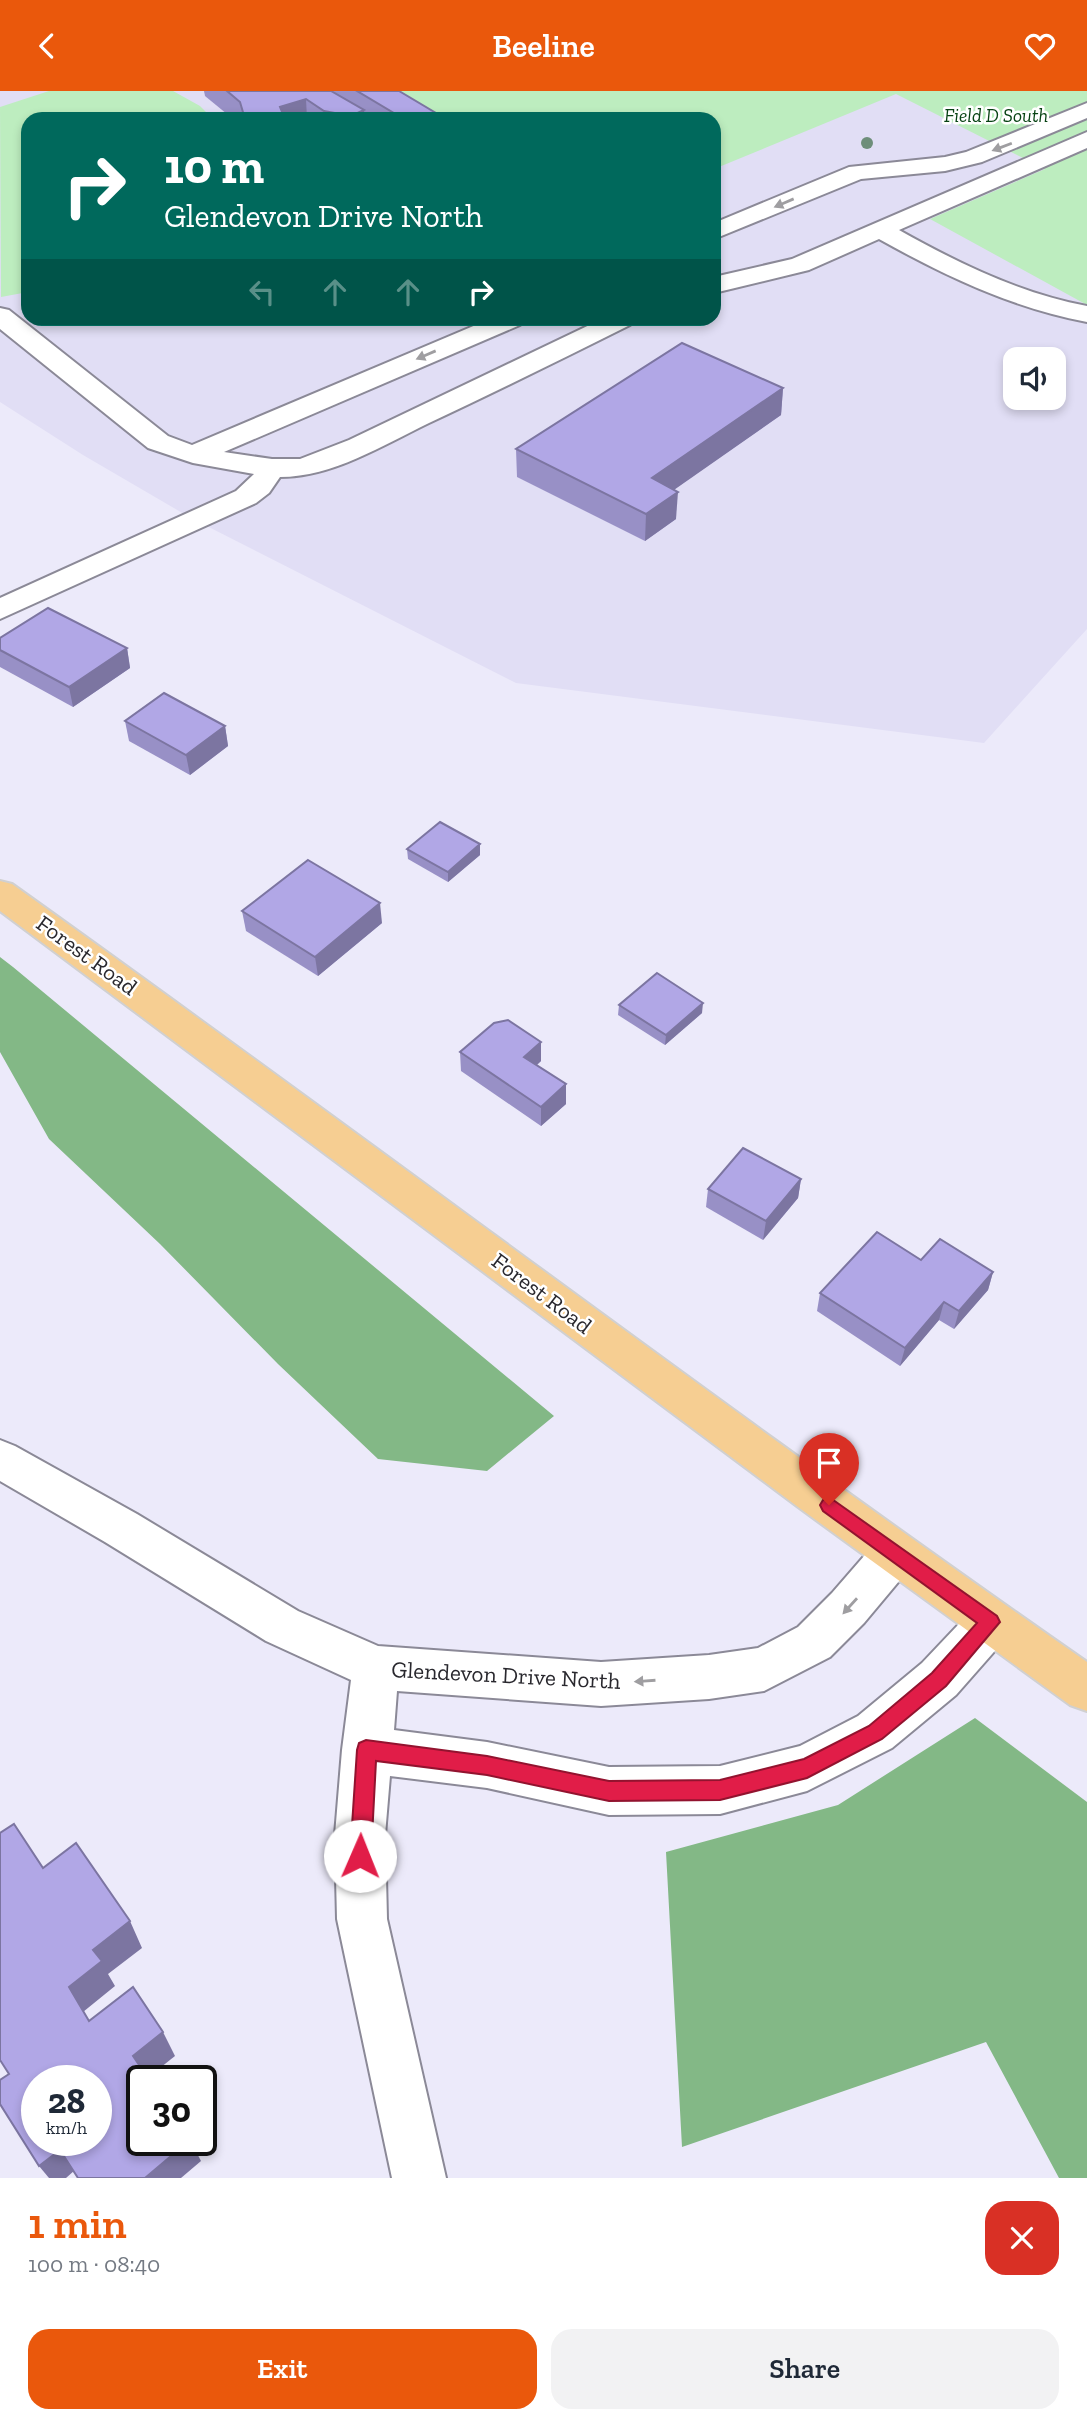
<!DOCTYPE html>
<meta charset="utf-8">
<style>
body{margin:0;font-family:"Zilla Slab",serif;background:#f2f2f3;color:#1f2937;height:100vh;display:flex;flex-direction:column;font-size:26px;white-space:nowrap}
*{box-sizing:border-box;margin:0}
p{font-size:23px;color:#747a83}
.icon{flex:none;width:38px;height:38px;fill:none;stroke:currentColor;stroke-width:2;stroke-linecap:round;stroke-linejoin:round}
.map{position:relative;height:2087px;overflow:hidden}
.side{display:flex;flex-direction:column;background:#fff;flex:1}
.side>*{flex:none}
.top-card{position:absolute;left:21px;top:21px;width:700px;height:214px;border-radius:21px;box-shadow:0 4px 10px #0003;background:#00695c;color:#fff;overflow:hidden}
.buttons{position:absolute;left:1003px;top:256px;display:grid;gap:14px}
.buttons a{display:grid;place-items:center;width:63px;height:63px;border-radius:14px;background:#fff;box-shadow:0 4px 10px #0003;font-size:35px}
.speed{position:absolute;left:21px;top:1974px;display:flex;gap:14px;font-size:35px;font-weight:700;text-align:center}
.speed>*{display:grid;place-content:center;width:91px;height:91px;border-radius:50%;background:#fff;box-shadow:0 4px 10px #0003;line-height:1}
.speed small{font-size:18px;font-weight:400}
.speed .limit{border:4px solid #111;border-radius:10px;background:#fff;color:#111}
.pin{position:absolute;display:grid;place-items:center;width:60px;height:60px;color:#fff;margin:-72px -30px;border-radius:50% 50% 50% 0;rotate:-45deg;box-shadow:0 0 7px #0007}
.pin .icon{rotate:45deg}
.me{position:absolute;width:77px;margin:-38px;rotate:1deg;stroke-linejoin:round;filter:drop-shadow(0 0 5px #0008)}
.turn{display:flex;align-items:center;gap:24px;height:147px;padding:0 28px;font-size:32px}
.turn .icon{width:91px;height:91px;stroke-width:2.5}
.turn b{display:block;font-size:49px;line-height:60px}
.lanes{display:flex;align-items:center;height:66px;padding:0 28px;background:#0003;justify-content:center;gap:35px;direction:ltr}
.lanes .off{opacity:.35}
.round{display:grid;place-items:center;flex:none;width:74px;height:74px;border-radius:21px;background:#f2f2f3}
.headline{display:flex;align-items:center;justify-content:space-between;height:119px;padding:0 28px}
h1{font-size:42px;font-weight:600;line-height:52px;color:#ea580c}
.action{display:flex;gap:14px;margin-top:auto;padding:14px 28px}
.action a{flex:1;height:80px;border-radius:21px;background:#ea580c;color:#fff;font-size:28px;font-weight:600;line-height:80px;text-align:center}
.action a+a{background:#f2f2f3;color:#1f2937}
header{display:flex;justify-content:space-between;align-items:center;height:91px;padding:0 28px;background:#ea580c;color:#fff;font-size:32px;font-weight:600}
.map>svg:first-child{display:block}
.built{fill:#e1def5;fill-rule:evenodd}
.green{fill:#bdedbf}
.forest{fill:#83b886}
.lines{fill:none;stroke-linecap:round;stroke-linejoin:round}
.minor-casing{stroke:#8b8997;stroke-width:4}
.major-casing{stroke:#d0d0d1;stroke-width:4}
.minor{fill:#fff;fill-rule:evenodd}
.major{fill:#f6ce92;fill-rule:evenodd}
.tree{fill:#6e8e7a}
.wall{fill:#9890c6}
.shaded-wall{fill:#7c75a1}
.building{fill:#b1a7e6;stroke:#7c75a1;stroke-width:2;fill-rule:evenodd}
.oneway{fill:#9f9ea1}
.route{fill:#e11d48;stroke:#92132f;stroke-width:2}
.labels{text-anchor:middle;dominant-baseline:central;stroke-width:5;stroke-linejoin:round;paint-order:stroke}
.far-park-label{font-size:19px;font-style:italic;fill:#064212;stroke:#fff}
.street-label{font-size:23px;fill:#29282e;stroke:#fff}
</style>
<header><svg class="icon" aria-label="back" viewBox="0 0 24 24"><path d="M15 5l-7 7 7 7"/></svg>Beeline<svg class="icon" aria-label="heart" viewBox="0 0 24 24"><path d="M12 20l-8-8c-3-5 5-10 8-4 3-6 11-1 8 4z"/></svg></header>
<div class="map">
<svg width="1087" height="2087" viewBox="0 0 1087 2087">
<rect width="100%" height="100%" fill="#eceafa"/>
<path class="built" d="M 0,0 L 1087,0 L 1087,538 L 984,652 L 516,592 L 191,427 L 83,364 L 0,311 ZM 28,28 L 714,28 L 714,228 L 28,228 ZM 1015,268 L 1054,268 L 1054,306 L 1015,306 Z"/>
<g class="green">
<path d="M 49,0 L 173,0 L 200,15 L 213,28 L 28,28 L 28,201 L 1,206 L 0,16 Z"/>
<path d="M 318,0 L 1087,0 L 1087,214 L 930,128 L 1045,78 L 896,3 L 714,78 L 714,28 L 364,28 Z"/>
</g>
<g class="forest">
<path d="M 0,866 L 13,876 L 554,1325 L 487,1380 L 378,1368 L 278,1273 L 160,1153 L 49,1048 L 0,961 Z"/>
<path d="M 975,1627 L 1087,1711 L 1087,2087 L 1059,2087 L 986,1951 L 682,2056 L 666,1761 L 838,1714 Z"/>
</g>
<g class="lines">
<defs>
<g id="minor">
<path d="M 1087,12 L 1087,27 L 982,71 L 945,80 L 861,88 L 714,148 L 714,132 L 849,76 L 945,66 L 966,61 Z"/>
<path d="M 1087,41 L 1087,57 L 899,139 C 958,172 1021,203 1087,215 L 1087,231 C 1013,217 945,185 879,148 L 809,179 L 714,202 L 714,186 L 792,168 Z"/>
<path d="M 0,217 L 9,219 L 168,345 L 192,354 L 490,228 L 524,228 L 520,234 L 224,361 L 272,368 L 300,368 L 349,349 L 602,228 L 634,228 L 630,234 C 564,267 497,300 429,332 C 383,354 333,386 280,386 L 269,402 L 256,412 L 0,528 L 0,507 L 236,400 L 254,383 L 193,372 L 148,357 L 0,238 Z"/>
<path d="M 0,1349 L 15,1355 L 137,1423 L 298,1520 L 378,1555 L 601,1571 L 709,1564 L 758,1557 L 798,1536 L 832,1502 L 878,1449 L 894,1443 L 910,1449 L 916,1463 L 910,1477 L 864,1532 L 830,1566 L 764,1600 L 709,1608 L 601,1615 L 397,1600 L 394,1639 L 487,1651 L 609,1676 L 720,1675 L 800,1655 L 858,1625 L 922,1572 L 975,1516 L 991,1510 L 1007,1516 L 1014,1531 L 1007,1546 L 956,1604 L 892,1657 L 807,1700 L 720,1723 L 609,1724 L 487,1697 L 390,1685 L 385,1744 L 387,1828 L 446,2087 L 392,2087 L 337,1828 L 335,1744 L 342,1659 L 351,1589 L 266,1550 L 105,1451 L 0,1390 Z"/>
</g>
<path id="major" d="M 0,790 L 12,793 C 372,1050 724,1318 1087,1571 L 1087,1620 L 1070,1614 L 798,1416 L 0,820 Z"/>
</defs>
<use href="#minor" class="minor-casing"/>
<use href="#major" class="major-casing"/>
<use href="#minor" class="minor"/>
<use href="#major" class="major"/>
</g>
<circle class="tree" cx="867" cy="52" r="6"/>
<g class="wall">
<path d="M 204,0 L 399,0 L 446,28 L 233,28 L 205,5 Z"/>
<path d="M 783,297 L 781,324 L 673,399 L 676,428 L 645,450 L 517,386 L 516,358 Z"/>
<path d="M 0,547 L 127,557 L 130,577 L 73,616 L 0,576 Z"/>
<path d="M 125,630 L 225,635 L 228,655 L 190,684 L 129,650 Z"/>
<path d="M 407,758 L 480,764 L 448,791 L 408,768 Z"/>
<path d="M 242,820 L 382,832 L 318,885 L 246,840 Z"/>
<path d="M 619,914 L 702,922 L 665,954 L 618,924 Z"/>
<path d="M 460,961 L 541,970 L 537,974 L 566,993 L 566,1013 L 541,1035 L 461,980 Z"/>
<path d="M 801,1088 L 798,1107 L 763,1149 L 706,1116 L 708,1098 Z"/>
<path d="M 921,1169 L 993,1181 L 988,1199 L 954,1238 L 939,1229 L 900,1275 L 817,1220 L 820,1202 Z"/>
</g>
<g class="shaded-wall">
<path d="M 306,8 L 307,28 L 282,28 L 280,16 Z"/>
<path d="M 364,19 L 365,28 L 351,28 L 351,25 Z"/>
<path d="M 783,297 L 781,324 L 651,415 L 652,387 Z"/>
<path d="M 678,401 L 676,428 L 645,450 L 646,423 Z"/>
<path d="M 127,557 L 130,577 L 73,616 L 69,596 Z"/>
<path d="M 225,635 L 228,655 L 190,684 L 186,664 Z"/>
<path d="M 480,753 L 480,764 L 448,791 L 448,781 Z"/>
<path d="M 380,812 L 382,832 L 318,885 L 315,866 Z"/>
<path d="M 703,912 L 702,922 L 665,954 L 666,944 Z"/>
<path d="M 541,951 L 541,970 L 524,985 L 524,966 Z"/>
<path d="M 566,993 L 566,1013 L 541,1035 L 541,1016 Z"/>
<path d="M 801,1088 L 798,1107 L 763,1149 L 766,1130 Z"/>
<path d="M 993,1181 L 988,1199 L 954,1238 L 959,1220 Z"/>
<path d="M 944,1211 L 939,1229 L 900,1275 L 905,1257 Z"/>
<path d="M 130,1830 L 142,1857 L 108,1883 L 115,1895 L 83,1921 L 69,1896 L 93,1859 Z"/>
<path d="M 163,1941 L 175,1965 L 146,1988 L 133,1965 Z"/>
<path d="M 190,2049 L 201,2070 L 181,2087 L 145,2087 Z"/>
<path d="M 60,2059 L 75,2079 L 66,2087 L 49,2087 L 39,2075 Z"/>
</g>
<g class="building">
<path d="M 227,0 L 331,0 L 364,19 L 351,25 L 324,20 L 306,8 L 280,16 L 285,28 L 245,28 L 240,11 Z"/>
<path d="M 357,0 L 399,0 L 446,28 L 404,28 Z"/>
<path d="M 682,252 L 783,297 L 652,387 L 678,401 L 646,423 L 516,358 Z"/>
<path d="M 48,517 L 127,557 L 69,596 L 0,559 L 0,547 Z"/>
<path d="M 164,602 L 225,635 L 186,664 L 125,630 Z"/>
<path d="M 440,731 L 480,753 L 448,781 L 407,758 Z"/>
<path d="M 308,769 L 380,812 L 315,866 L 242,820 Z"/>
<path d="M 657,882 L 703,912 L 666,944 L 619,914 Z"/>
<path d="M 508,929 L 541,951 L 524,966 L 566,993 L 541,1016 L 460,961 L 494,932 Z"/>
<path d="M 743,1057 L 801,1088 L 766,1130 L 708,1098 Z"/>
<path d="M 877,1141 L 921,1169 L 940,1148 L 993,1181 L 959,1220 L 944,1211 L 905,1257 L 820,1202 Z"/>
<path d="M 14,1733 L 43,1777 L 76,1752 L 130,1830 L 93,1859 L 102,1870 L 69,1896 L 89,1930 L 133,1896 L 163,1941 L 133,1965 L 150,1990 L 142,1990 L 142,2049 L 190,2049 L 145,2087 L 78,2087 L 60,2059 L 39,2075 L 0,2013 L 0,1989 L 9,1983 L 0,1969 L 0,1742 ZM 37,1990 L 96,1990 L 96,2049 L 37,2049 Z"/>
</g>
<defs><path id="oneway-solid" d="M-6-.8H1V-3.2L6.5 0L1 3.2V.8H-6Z" transform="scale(1.75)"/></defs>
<g class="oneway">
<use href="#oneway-solid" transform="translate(1002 56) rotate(159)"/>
<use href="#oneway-solid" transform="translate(784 112) rotate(157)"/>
<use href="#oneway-solid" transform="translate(426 264) rotate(157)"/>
<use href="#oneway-solid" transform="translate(850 1515) rotate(132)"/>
<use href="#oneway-solid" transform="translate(645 1590) rotate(176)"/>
</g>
<path class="route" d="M 829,1406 L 997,1525 L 1000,1531 L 946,1595 L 882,1648 L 807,1687 L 720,1709 L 609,1710 L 487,1684 L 376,1670 L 371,1765 L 368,1772 L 360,1775 L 353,1772 L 350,1765 L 357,1659 L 359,1652 L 366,1649 L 487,1665 L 609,1690 L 720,1689 L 804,1668 L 869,1635 L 932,1582 L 977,1532 L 823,1420 L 820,1414 L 823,1409 Z"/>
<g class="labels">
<g class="far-park-label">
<text x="996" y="24">Field D South</text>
</g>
<g class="street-label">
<text transform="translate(87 864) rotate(36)">Forest Road</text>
<text transform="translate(542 1202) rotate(37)">Forest Road</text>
<text transform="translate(506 1584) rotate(3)">Glendevon Drive North</text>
</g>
</g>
</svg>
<div class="buttons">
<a><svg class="icon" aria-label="sound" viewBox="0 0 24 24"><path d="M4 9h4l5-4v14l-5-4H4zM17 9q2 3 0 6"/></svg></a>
</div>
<div class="speed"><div>28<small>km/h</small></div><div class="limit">30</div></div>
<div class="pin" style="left:829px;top:1414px;background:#d93025"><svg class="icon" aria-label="arrive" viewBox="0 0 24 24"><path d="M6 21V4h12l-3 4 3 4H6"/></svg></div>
<svg class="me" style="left:360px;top:1765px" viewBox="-20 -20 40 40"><circle r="19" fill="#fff"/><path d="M0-13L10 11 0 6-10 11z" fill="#e11d48"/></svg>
<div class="top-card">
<div class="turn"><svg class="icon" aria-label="right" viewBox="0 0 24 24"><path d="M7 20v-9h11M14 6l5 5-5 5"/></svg><div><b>10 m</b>Glendevon Drive North</div></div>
<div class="lanes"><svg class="icon off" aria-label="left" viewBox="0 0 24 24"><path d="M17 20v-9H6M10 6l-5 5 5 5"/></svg><svg class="icon off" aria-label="ahead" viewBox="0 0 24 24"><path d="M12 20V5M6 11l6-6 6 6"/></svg><svg class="icon off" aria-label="ahead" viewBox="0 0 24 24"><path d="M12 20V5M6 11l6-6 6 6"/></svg><svg class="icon" aria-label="right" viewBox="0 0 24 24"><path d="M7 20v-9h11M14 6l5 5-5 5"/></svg></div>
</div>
</div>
<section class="side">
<div class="headline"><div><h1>1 min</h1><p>100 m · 08:40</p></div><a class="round" style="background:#d93025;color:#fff"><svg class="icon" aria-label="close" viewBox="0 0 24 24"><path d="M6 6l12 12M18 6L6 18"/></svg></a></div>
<div class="action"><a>Exit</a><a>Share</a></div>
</section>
